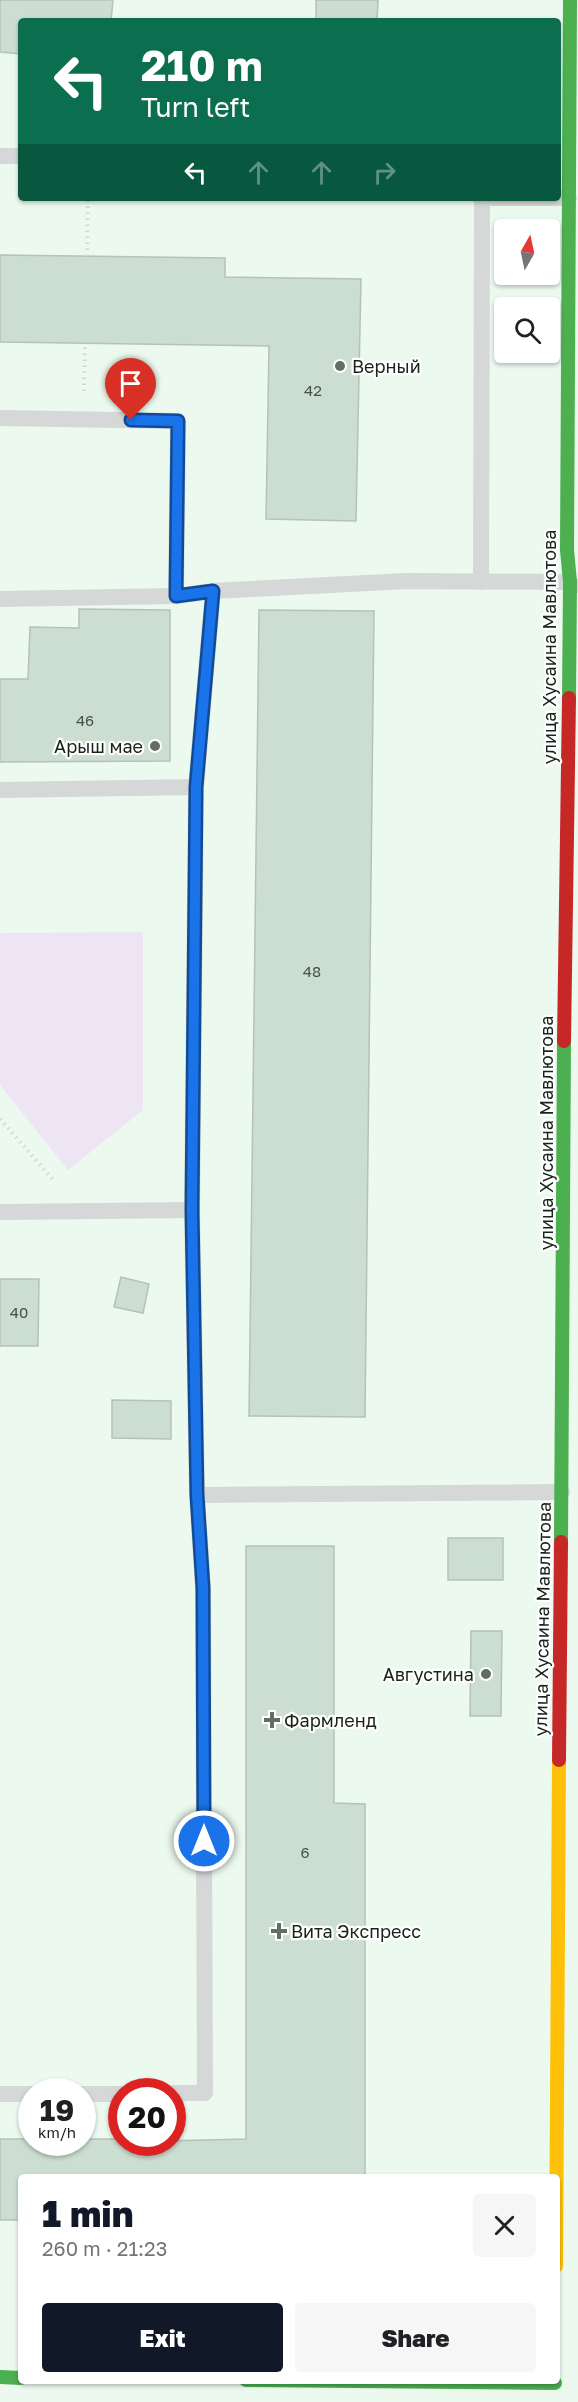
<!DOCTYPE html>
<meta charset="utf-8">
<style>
body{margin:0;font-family:"Golos Text",sans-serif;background:#f6f6f6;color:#202124;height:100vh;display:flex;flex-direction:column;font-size:22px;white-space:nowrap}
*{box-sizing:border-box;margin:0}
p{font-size:20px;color:#757577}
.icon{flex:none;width:33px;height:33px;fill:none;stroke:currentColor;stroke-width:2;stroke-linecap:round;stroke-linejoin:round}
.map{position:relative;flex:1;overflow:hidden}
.sheet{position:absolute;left:18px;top:2174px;width:542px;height:210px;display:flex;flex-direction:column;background:#fff;border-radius:6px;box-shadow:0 2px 4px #0004}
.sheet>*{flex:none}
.hud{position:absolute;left:18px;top:18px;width:543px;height:183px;border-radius:6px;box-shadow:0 2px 4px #0004;background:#0b6e4f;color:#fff;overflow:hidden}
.needle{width:39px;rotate:9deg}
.buttons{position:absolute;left:494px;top:219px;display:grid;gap:12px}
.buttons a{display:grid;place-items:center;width:66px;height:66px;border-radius:6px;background:#fff;box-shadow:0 2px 4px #0004;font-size:30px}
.speed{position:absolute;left:18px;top:2078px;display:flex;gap:12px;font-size:30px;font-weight:700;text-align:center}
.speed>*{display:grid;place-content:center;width:78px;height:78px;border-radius:50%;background:#fff;box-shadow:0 2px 4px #0004;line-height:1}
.speed small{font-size:15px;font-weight:400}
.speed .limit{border:9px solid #d22;background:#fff;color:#111}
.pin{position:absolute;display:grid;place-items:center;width:51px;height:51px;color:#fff;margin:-62px -26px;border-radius:50% 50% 50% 0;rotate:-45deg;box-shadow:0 0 6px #0007}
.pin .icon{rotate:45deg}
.me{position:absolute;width:66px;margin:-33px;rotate:0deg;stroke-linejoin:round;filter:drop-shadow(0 0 4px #0008)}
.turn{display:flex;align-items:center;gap:21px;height:126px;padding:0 24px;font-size:27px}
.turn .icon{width:78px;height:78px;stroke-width:2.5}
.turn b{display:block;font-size:42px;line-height:51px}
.lanes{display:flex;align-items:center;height:57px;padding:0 24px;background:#0003;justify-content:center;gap:30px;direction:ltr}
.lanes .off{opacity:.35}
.round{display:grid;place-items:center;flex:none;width:63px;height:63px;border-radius:6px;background:#f6f6f6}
.overview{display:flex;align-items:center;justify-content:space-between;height:102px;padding:0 24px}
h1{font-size:36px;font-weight:800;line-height:45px;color:#111827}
.action{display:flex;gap:12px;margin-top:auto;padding:12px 24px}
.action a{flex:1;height:69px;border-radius:6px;background:#111827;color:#fff;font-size:24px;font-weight:800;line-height:69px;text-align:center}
.action a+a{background:#f6f6f6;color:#202124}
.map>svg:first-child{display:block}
.green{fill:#eee5f4}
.building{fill:#ccddd1;stroke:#b6c1b9;stroke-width:1.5}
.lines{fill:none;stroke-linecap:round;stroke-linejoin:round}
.path{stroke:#d3d8d5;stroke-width:4;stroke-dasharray:1.5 4.5;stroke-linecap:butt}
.lane{stroke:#d5d8d6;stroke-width:16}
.fast{stroke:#4caf50;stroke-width:14}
.slow{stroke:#ffc107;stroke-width:14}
.jam{stroke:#c62828;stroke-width:14}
.route-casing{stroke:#114b97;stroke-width:15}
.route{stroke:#1a73e8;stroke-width:10}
.poi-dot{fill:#626e65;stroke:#fff;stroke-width:2}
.labels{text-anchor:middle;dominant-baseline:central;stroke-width:4.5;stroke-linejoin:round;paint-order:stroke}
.number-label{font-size:15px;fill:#455248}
.poi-label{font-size:18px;fill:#18231b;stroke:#fff;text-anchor:start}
.street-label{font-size:18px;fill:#18231b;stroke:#fff}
</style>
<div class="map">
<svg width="578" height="2402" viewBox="0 0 578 2402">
<rect width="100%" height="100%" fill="#ecf9ef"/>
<path class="green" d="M 143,932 L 143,1110 L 68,1170 L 0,1085 L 0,933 Z"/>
<g class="building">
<path d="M 0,0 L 113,0 L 111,21 L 21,21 L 21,54 L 0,52 Z"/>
<path d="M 316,0 L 378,0 L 377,21 L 316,21 Z"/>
<path d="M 0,255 L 225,258 L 225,277 L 361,279 L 356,521 L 266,519 L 269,346 L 0,342 Z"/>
<path d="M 79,609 L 170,610 L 170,761 L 0,762 L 0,679 L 28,679 L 30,627 L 79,628 Z"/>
<path d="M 259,610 L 374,611 L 365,1417 L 249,1416 Z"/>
<path d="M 121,1277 L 149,1284 L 143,1313 L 114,1307 Z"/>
<path d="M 0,1279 L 39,1279 L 38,1346 L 0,1346 Z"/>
<path d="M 112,1400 L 171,1401 L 171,1439 L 112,1438 Z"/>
<rect x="448" y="1538" width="55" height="42"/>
<path d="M 246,1546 L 334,1546 L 334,1803 L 365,1804 L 365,2176 L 21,2176 L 21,2220 L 0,2220 L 0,2139 L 32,2139 L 32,2142 L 82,2142 L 82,2139 L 122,2139 L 122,2142 L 246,2139 Z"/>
<path d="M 471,1631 L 502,1631 L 501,1716 L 470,1716 Z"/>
</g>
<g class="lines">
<g class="path">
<path d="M 87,256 L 88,198"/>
<path d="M 84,391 L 85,343"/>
<path d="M 0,1119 L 55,1182"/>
</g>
<g class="lane">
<path d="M 0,156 L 21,156"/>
<path d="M 491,198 L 569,198"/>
<path d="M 0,418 L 178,421 L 176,596"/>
<path d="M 481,582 L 482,198"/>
<path d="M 0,599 L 176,596 L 213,591 L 406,581 L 570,582 L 573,586"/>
<path d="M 0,790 L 196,787"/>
<path d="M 0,1212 L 192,1210"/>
<path d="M 197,1495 L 562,1492"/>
<path d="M 172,2093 L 205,2093 L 203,1588 L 197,1495 L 192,1210 L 196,787 L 213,591"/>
<path d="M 0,2094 L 32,2094"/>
<path d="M 82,2094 L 122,2094"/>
</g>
<g class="fast">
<path d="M 569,698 L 570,582 L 567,550 L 570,0"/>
<path d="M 561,1542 L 564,1041"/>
<path d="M 0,2377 L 21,2378"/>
<path d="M 246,2380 L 555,2383"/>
</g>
<path class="slow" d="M 556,2266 L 559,1760"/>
<g class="jam">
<path d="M 564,1041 L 569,698"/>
<path d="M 559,1760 L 561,1542"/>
</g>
</g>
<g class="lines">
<defs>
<path id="route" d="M 131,420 L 178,421 L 176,596 L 213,591 L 196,787 L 192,1210 L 197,1495 L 203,1588 L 204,1841"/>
</defs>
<use href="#route" class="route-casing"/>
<use href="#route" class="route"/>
</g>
<g class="poi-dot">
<circle cx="340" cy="366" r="6"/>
<circle cx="155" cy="746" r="6"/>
<circle cx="486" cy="1674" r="6"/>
<path d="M269 1711h6v6h6v6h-6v6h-6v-6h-6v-6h6z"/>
<path d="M276 1922h6v6h6v6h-6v6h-6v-6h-6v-6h6z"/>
</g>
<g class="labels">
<g class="number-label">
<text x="313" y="390">42</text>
<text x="85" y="720">46</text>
<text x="312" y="971">48</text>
<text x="19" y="1312">40</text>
<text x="305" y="1852">6</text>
</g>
<g class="poi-label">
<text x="352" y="366">Верный</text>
<text x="143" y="746" text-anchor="end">Арыш мае</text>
<text x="474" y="1674" text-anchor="end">Августина</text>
<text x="284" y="1720">Фармленд</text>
<text x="291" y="1931">Вита Экспресс</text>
</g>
<g class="street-label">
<text transform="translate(549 647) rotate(-90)">улица Хусаина Мавлютова</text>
<text transform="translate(546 1133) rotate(-90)">улица Хусаина Мавлютова</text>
<text transform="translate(542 1619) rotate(-89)">улица Хусаина Мавлютова</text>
</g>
</g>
</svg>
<div class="buttons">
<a><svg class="needle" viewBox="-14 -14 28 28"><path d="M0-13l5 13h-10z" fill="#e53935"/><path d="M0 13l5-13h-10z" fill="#757577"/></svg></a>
<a><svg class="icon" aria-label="search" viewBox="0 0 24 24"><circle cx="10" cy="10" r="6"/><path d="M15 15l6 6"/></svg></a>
</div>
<div class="speed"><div>19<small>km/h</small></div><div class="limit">20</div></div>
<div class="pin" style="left:131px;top:420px;background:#d93025"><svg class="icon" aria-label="arrive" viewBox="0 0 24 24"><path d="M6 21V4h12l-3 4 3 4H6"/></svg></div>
<svg class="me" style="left:204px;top:1841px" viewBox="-20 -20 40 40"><circle r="17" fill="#1a73e8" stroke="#fff" stroke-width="3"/><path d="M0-11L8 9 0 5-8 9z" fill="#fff"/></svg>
<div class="hud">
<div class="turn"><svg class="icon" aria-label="left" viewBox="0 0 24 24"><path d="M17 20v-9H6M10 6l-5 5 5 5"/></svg><div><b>210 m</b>Turn left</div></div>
<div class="lanes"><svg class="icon" aria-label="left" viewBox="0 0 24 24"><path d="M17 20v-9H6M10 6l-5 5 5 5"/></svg><svg class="icon off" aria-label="ahead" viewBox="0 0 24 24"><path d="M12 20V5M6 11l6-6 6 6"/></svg><svg class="icon off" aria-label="ahead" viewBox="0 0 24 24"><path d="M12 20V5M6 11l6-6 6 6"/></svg><svg class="icon off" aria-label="right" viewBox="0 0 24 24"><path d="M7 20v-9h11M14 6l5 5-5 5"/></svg></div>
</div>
<section class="sheet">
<div class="overview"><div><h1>1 min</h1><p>260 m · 21:23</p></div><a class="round"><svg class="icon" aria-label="close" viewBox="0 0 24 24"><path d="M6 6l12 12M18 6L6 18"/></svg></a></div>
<div class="action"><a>Exit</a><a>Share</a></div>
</section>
</div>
